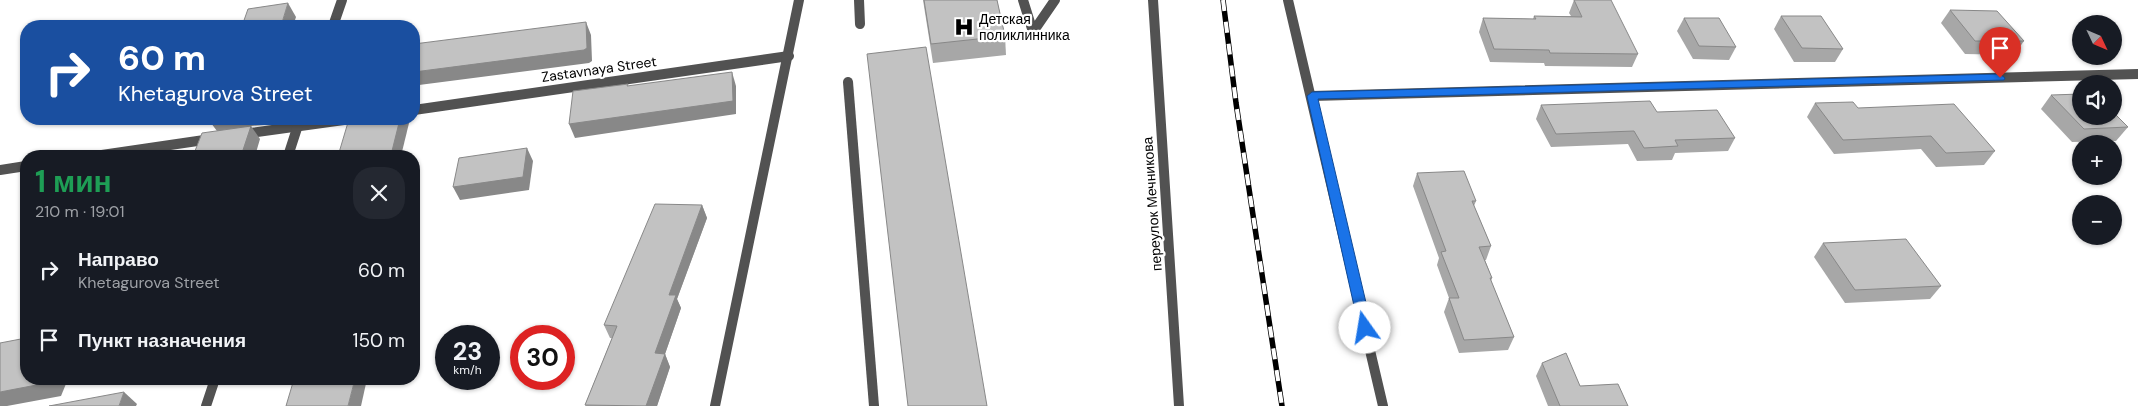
<!DOCTYPE html>
<html lang="ru">
<meta charset="utf-8">
<style>
body{margin:0;font-family:"DM Sans",sans-serif;background:#242831;color:#f1f3f6;height:100vh;display:flex;flex-direction:column;font-size:19px;white-space:nowrap}
*{box-sizing:border-box;margin:0}
p{font-size:16px;color:#9ea1a6}
.icon{flex:none;width:28px;height:28px;fill:none;stroke:currentColor;stroke-width:2;stroke-linecap:round;stroke-linejoin:round}
.map{position:relative;flex:1;overflow:hidden}
.details{position:absolute;left:20px;top:150px;width:400px;height:235px;display:flex;flex-direction:column;background:#171b24;border-radius:20px;box-shadow:0 1px 4px #0004}
.details>*{flex:none}
.hud{position:absolute;left:20px;top:20px;width:400px;height:105px;border-radius:20px;box-shadow:0 1px 4px #0004;background:#1a4fa0;color:#fff;overflow:hidden}
.needle{width:32px;rotate:134deg}
.controls{position:absolute;left:2072px;top:15px;display:grid;gap:10px}
.controls a{display:grid;place-items:center;width:50px;height:50px;border-radius:50%;background:#171b24;box-shadow:0 1px 4px #0004;font-size:25px}
.speed{position:absolute;left:435px;top:325px;display:flex;gap:10px;font-size:25px;font-weight:700;text-align:center}
.speed>*{display:grid;place-content:center;width:65px;height:65px;border-radius:50%;background:#171b24;box-shadow:0 1px 4px #0004;line-height:1}
.speed small{font-size:12px;font-weight:400}
.speed .limit{border:8px solid #d22;background:#fff;color:#111}
.pin{position:absolute;display:grid;place-items:center;width:42px;height:42px;color:#fff;margin:-51px -21px;border-radius:50% 50% 50% 0;rotate:-45deg;box-shadow:0 0 5px #0007}
.pin .icon{rotate:45deg}
.me{position:absolute;width:55px;margin:-28px;rotate:347deg;stroke-linejoin:round;filter:drop-shadow(0 0 4px #0008)}
.turn{display:flex;align-items:center;gap:18px;height:105px;padding:0 15px;font-size:22px}
.turn .icon{width:65px;height:65px;stroke-width:2.5}
.turn b{display:block;font-size:35px;line-height:42px}
.round{display:grid;place-items:center;flex:none;width:52px;height:52px;border-radius:20px;background:#242831}
.headline{display:flex;align-items:center;justify-content:space-between;height:85px;padding:0 15px}
h1{font-size:30px;font-weight:700;line-height:38px;color:#1e9e55}
ul{padding:0;list-style:none}
li{display:flex;align-items:center;gap:15px;height:70px;padding:0 15px}
li div{flex:1}
li b{display:block;font-size:19px}
li em{font-style:normal}
.map>svg:first-child{display:block}
.lines{fill:none;stroke-linecap:round;stroke-linejoin:round}
.service{stroke:#525252;stroke-width:10}
.minor{stroke:#525252;stroke-width:10}
.tertiary{stroke:#525252;stroke-width:10}
.rail-casing{stroke:#000;stroke-width:5.5}
.rail{stroke:#fff;stroke-width:4;stroke-dasharray:11;stroke-linecap:butt}
.wall{fill:#a7a7a7}
.shaded-wall{fill:#888}
.building{fill:#c2c2c2;stroke:#888}
.route{fill:#1a73e8;stroke:#114b97}
.labels{text-anchor:middle;dominant-baseline:central;stroke-width:4.5;stroke-linejoin:round;paint-order:stroke}
.poi-label{font-size:14px;fill:#000;stroke:#fff;text-anchor:start}
.street-label{font-size:14px;fill:#000;stroke:#fff}
</style>
<div class="map">
<svg width="2138" height="406" viewBox="0 0 2138 406">
<rect width="100%" height="100%" fill="#fff"/>
<g class="lines">
<g class="service">
<path d="M 859,0 L 860,24"/>
<path d="M 1023,0 L 1033,32 L 1055,0"/>
<path d="M 848,82 L 874,406"/>
</g>
<g class="minor">
<path d="M 1288,0 L 1383,406"/>
<path d="M 333,26 L 342,0"/>
<path d="M 1312,96 L 2138,74"/>
<path d="M 414,110 L 789,56"/>
<path d="M 243,134 L 351,119"/>
<path d="M 95,156 L 211,139"/>
<path d="M 288,156 L 300,119"/>
<path d="M 0,170 L 26,166"/>
<path d="M 206,406 L 215,379"/>
<path d="M 715,406 L 799,0"/>
</g>
<path class="tertiary" d="M 1153,0 L 1179,406"/>
<defs>
<path id="rail" d="M 1223,0 L 1236,103 L 1282,406"/>
</defs>
<use href="#rail" class="rail-casing"/>
<use href="#rail" class="rail"/>
</g>
<g class="wall">
<path d="M 923,0 L 997,0 L 1005,36 L 1006,55 L 933,63 Z"/>
<path d="M 1574,0 L 1638,54 L 1632,67 L 1545,66 L 1544,63 L 1490,62 L 1479,32 L 1483,18 L 1533,19 L 1534,16 L 1571,16 L 1569,13 Z"/>
<path d="M 1950,10 L 2024,41 L 2014,55 L 1965,54 L 1941,23 Z"/>
<path d="M 1781,16 L 1843,49 L 1835,62 L 1794,62 L 1774,29 Z"/>
<path d="M 1684,18 L 1736,47 L 1729,60 L 1693,59 L 1677,31 Z"/>
<path d="M 2051,95 L 2128,127 L 2116,141 L 2072,142 L 2041,109 Z"/>
<path d="M 1815,103 L 1858,108 L 1995,151 L 1984,165 L 1936,167 L 1921,149 L 1834,154 L 1807,117 Z"/>
<path d="M 1541,105 L 1657,112 L 1735,138 L 1728,151 L 1675,153 L 1672,160 L 1637,161 L 1628,144 L 1551,147 L 1536,119 Z"/>
<path d="M 1417,173 L 1476,201 L 1474,206 L 1491,246 L 1486,260 L 1485,260 L 1492,278 L 1491,281 L 1514,337 L 1508,350 L 1459,353 L 1444,312 L 1449,298 L 1437,265 L 1439,258 L 1413,186 Z"/>
<path d="M 702,205 L 707,218 L 677,299 L 681,308 L 665,354 L 670,367 L 657,406 L 586,406 L 585,405 L 612,338 L 610,338 L 604,325 Z"/>
<path d="M 1823,243 L 1941,286 L 1930,299 L 1845,303 L 1814,257 Z"/>
<path d="M 1542,363 L 1580,386 L 1628,406 L 1548,406 L 1536,376 Z"/>
</g>
<g class="shaded-wall">
<path d="M 288,3 L 296,17 L 293,26 L 281,26 Z"/>
<path d="M 586,22 L 591,35 L 592,61 L 589,63 L 419,85 L 414,103 L 414,72 Z"/>
<path d="M 732,72 L 736,86 L 736,114 L 575,138 L 569,124 Z"/>
<path d="M 208,119 L 266,119 L 264,125 L 251,126 L 260,139 L 255,156 L 241,156 L 217,131 Z"/>
<path d="M 400,119 L 410,119 L 401,156 L 378,156 Z"/>
<path d="M 527,148 L 533,161 L 529,190 L 460,200 L 453,187 Z"/>
<path d="M 702,205 L 707,218 L 677,299 L 681,308 L 665,354 L 670,367 L 657,406 L 646,406 L 655,353 L 669,295 Z"/>
<path d="M 49,379 L 68,379 L 61,396 L 7,406 L 0,406 L 0,392 Z"/>
<path d="M 355,379 L 367,379 L 361,406 L 348,406 Z"/>
<path d="M 124,392 L 137,404 L 136,406 L 119,406 Z"/>
</g>
<g class="building">
<path d="M 924,0 L 997,0 L 1005,36 L 931,44 Z"/>
<path d="M 1574,0 L 1611,0 L 1638,54 L 1550,53 L 1549,50 L 1494,49 L 1483,18 L 1536,19 L 1534,16 L 1582,17 Z"/>
<path d="M 288,3 L 281,26 L 242,26 L 248,9 Z"/>
<path d="M 1950,10 L 1997,11 L 2024,41 L 1975,41 Z"/>
<path d="M 1781,16 L 1821,16 L 1843,49 L 1802,48 Z"/>
<path d="M 1684,18 L 1719,18 L 1736,47 L 1699,46 Z"/>
<path d="M 586,22 L 587,48 L 584,50 L 414,72 L 414,44 Z"/>
<path d="M 926,47 L 987,406 L 908,406 L 867,54 Z"/>
<path d="M 732,72 L 733,101 L 569,124 L 573,91 L 628,84 L 627,86 Z"/>
<path d="M 2081,94 L 2081,116 L 2114,116 L 2114,113 L 2128,127 L 2084,129 L 2051,95 Z"/>
<path d="M 1650,101 L 1657,112 L 1717,110 L 1735,138 L 1675,140 L 1678,146 L 1644,148 L 1634,131 L 1556,134 L 1541,105 Z"/>
<path d="M 1853,102 L 1858,108 L 1954,104 L 1995,151 L 1946,153 L 1931,136 L 1843,140 L 1815,103 Z"/>
<path d="M 349,119 L 400,119 L 391,155 L 378,156 L 338,156 Z"/>
<path d="M 251,126 L 241,156 L 175,156 L 176,154 L 195,151 L 202,133 Z"/>
<path d="M 527,148 L 523,177 L 453,187 L 459,158 Z"/>
<path d="M 1464,171 L 1476,201 L 1472,201 L 1491,246 L 1479,247 L 1492,278 L 1490,278 L 1514,337 L 1464,340 L 1449,298 L 1459,298 L 1441,252 L 1446,251 L 1417,173 Z"/>
<path d="M 655,204 L 702,205 L 669,295 L 676,295 L 655,353 L 665,354 L 646,406 L 585,405 L 617,326 L 604,325 Z"/>
<path d="M 1906,239 L 1941,286 L 1855,290 L 1823,243 Z"/>
<path d="M 26,338 L 26,379 L 49,379 L 47,383 L 0,392 L 0,343 Z"/>
<path d="M 1566,353 L 1580,386 L 1618,384 L 1628,406 L 1560,406 L 1542,363 Z"/>
<path d="M 294,379 L 355,379 L 348,406 L 286,406 Z"/>
<path d="M 124,392 L 119,406 L 49,406 Z"/>
</g>
<path class="route" d="M 2000,74 L 2005,78 L 2004,80 L 1318,99 L 1372,328 L 1370,332 L 1361,332 L 1359,328 L 1307,96 L 1312,92 Z"/>
<defs>
<symbol id="hospital-bare" viewBox="-9 -9 18 18"><path d="M-5-5h3v3.5h4V-5h3V5h-3V1.5h-4V5h-3Z" fill="#000" stroke="#fff" stroke-width="2.5" paint-order="stroke"/></symbol>
</defs>
<g fill-rule="evenodd">
<use href="#hospital-bare" x="950" y="13" width="28" height="28"/>
</g>
<g class="labels">
<g class="poi-label">
<text x="979" y="19">Детская<tspan x="979" dy="16">поликлинника</tspan></text>
</g>
<g class="street-label">
<text transform="translate(599 69) rotate(-8)">Zastavnaya Street</text>
<text transform="translate(1152 204) rotate(-94)">переулок Мечникова</text>
</g>
</g>
</svg>
<div class="controls">
<a><svg class="needle" viewBox="-14 -14 28 28"><path d="M0-13l5 13h-10z" fill="#e53935"/><path d="M0 13l5-13h-10z" fill="#9ea1a6"/></svg></a>
<a><svg class="icon" aria-label="sound" viewBox="0 0 24 24"><path d="M4 9h4l5-4v14l-5-4H4zM17 9q2 3 0 6"/></svg></a>
<a>+</a>
<a>−</a>
</div>
<div class="speed"><div>23<small>km/h</small></div><div class="limit">30</div></div>
<div class="pin" style="left:2000px;top:78px;background:#d93025"><svg class="icon" aria-label="arrive" viewBox="0 0 24 24"><path d="M6 21V4h12l-3 4 3 4H6"/></svg></div>
<svg class="me" style="left:1365px;top:328px" viewBox="-20 -20 40 40"><circle r="19" fill="#fff"/><path d="M0-13L10 11 0 6-10 11z" fill="#1a73e8"/></svg>
<div class="hud">
<div class="turn"><svg class="icon" aria-label="right" viewBox="0 0 24 24"><path d="M7 20v-9h11M14 6l5 5-5 5"/></svg><div><b>60 m</b>Khetagurova Street</div></div>
</div>
<section class="details">
<div class="headline"><div><h1>1 мин</h1><p>210 m · 19:01</p></div><a class="round"><svg class="icon" aria-label="close" viewBox="0 0 24 24"><path d="M6 6l12 12M18 6L6 18"/></svg></a></div>
<ul>
<li><svg class="icon" aria-label="right" viewBox="0 0 24 24"><path d="M7 20v-9h11M14 6l5 5-5 5"/></svg><div><b>Направо</b><p>Khetagurova Street</p></div><em>60 m</em></li>
<li><svg class="icon" aria-label="arrive" viewBox="0 0 24 24"><path d="M6 21V4h12l-3 4 3 4H6"/></svg><div><b>Пункт назначения</b></div><em>150 m</em></li>
</ul>
</section>
</div>
